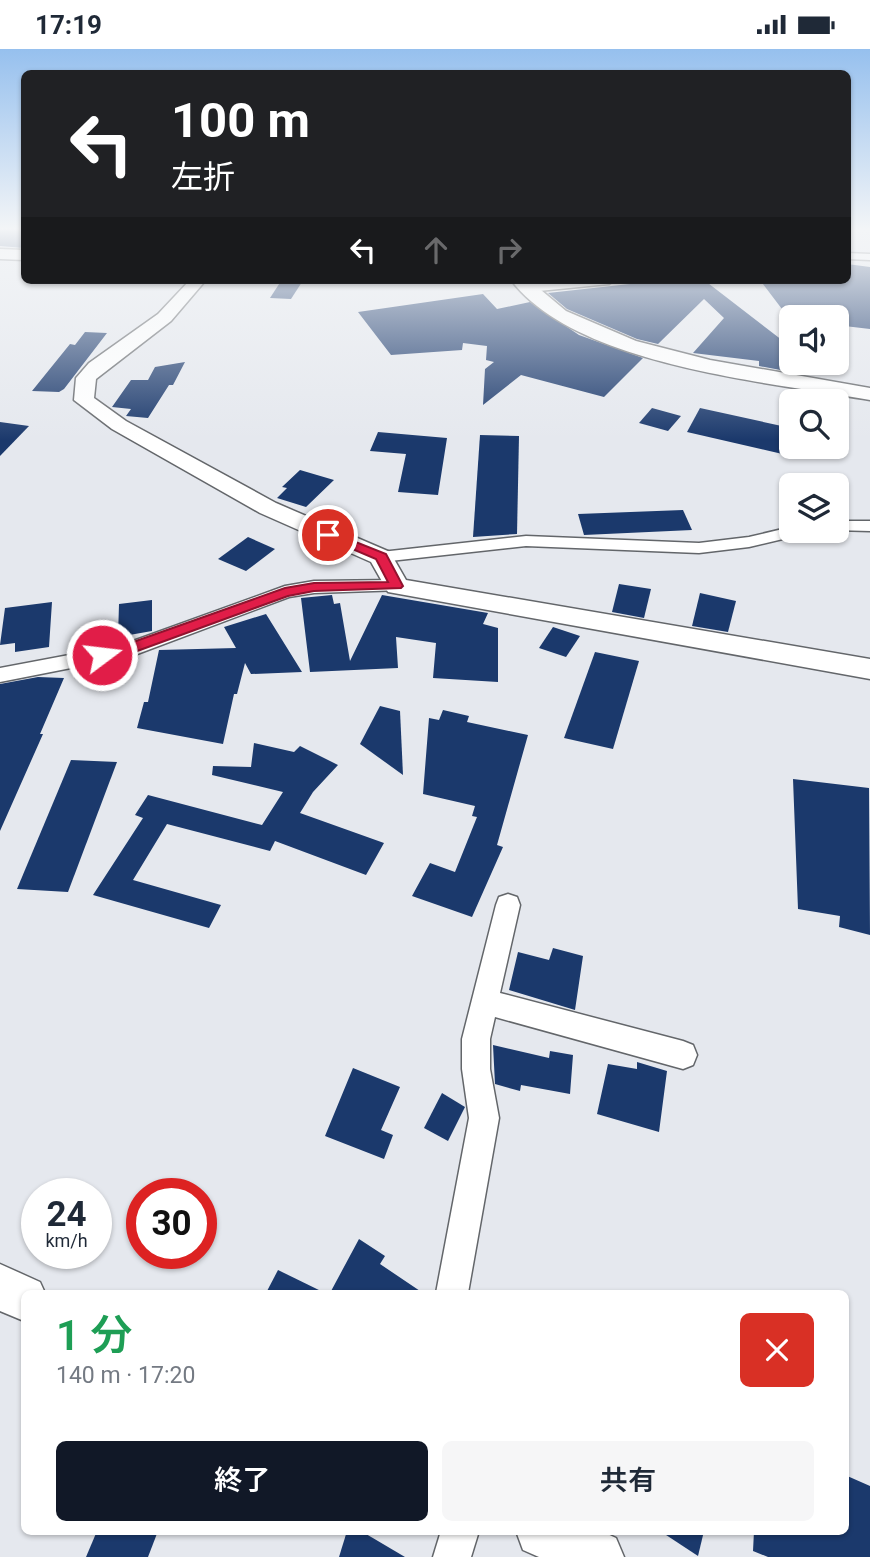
<!DOCTYPE html>
<html lang="ja">
<meta charset="utf-8">
<style>
body{margin:0;font-family:Roboto,"Noto Sans JP",sans-serif;background:#f6f6f7;color:#1f2937;height:100vh;display:flex;flex-direction:column;font-size:26px;white-space:nowrap}
*{box-sizing:border-box;margin:0}
p{font-size:23px;color:#747a83}
.icon{flex:none;width:38px;height:38px;fill:none;stroke:currentColor;stroke-width:2;stroke-linecap:round;stroke-linejoin:round}
.map{position:relative;flex:1;overflow:hidden}
.details{position:absolute;left:21px;top:1241px;width:828px;height:245px;display:flex;flex-direction:column;background:#fff;border-radius:10px;box-shadow:0 2px 5px #0004}
.details>*{flex:none}
.hud{position:absolute;left:21px;top:21px;width:830px;height:214px;border-radius:10px;box-shadow:0 2px 5px #0004;background:#202124;color:#fff;overflow:hidden}
.buttons{position:absolute;left:779px;top:256px;display:grid;gap:14px}
.buttons a{display:grid;place-items:center;width:70px;height:70px;border-radius:10px;background:#fff;box-shadow:0 2px 5px #0004;font-size:35px}
.speed{position:absolute;left:21px;top:1129px;display:flex;gap:14px;font-size:35px;font-weight:700;text-align:center}
.speed>*{display:grid;place-content:center;width:91px;height:91px;border-radius:50%;background:#fff;box-shadow:0 2px 5px #0004;line-height:1}
.speed small{font-size:18px;font-weight:400}
.speed .limit{border:10px solid #d22;background:#fff;color:#111}
.pin{position:absolute;display:grid;place-items:center;width:60px;height:60px;color:#fff;margin:-30px;border:4px solid #fff;border-radius:50%;box-shadow:0 2px 7px #0007}
.me{position:absolute;width:77px;margin:-38px;rotate:75deg;stroke-linejoin:round;filter:drop-shadow(0 0 5px #0008)}
.turn{display:flex;align-items:center;gap:24px;height:147px;padding:0 35px;font-size:32px}
.turn .icon{width:91px;height:91px;stroke-width:2.5}
.turn b{display:block;font-size:49px;line-height:60px}
.lanes{display:flex;align-items:center;height:66px;padding:0 35px;background:#0003;justify-content:center;gap:35px;direction:ltr}
.lanes .off{opacity:.35}
.round{display:grid;place-items:center;flex:none;width:74px;height:74px;border-radius:10px;background:#f6f6f7}
.overview{display:flex;align-items:center;justify-content:space-between;height:119px;padding:0 35px}
h1{font-size:42px;font-weight:600;line-height:52px;color:#1e9e55}
.primary-button{display:flex;gap:14px;margin-top:auto;padding:14px 35px}
.primary-button a{flex:1;height:80px;border-radius:10px;background:#111827;color:#fff;font-size:28px;font-weight:600;line-height:80px;text-align:center}
.primary-button a+a{background:#f6f6f7;color:#1f2937}
.status{display:flex;justify-content:space-between;align-items:center;height:49px;padding:0 35px;background:#fff;direction:ltr}
.status svg{height:19px;fill:currentColor}
.map>svg:first-child{display:block}
.building{fill:#1b396c}
.lines{fill:none;stroke-linecap:round;stroke-linejoin:round}
.street-casing{stroke:#63666a;stroke-width:3}
.secondary-casing{stroke:#63666a;stroke-width:3}
.street{fill:#fff;fill-rule:evenodd}
.secondary{fill:#fff;fill-rule:evenodd}
.route{fill:#e11d48;stroke:#92132f;stroke-width:2}
</style>
<div class="status"><b>17:19</b><svg viewBox="0 0 49 12"><path d="M0 12V9h3v3zM5 12V6h3v6zM10 12V3h3v9zM15 12V0h3v12zM26 1h20v11H26zM47 4h2v5h-2z"/></svg></div>
<div class="map">
<svg width="870" height="1508" viewBox="0 0 870 1508">
<rect width="100%" height="100%" fill="#e5e8ee"/>
<g class="building">
<path d="M 0,179 L 24,179 L 24,199 L 0,197 Z"/>
<path d="M 847,215 L 870,218 L 870,280 L 836,276 L 836,268 L 788,268 L 760,231 L 836,235 L 836,231 L 847,231 Z"/>
<path d="M 666,231 L 685,231 L 692,235 L 695,231 L 704,231 L 791,298 L 791,323 L 759,317 L 759,312 L 693,304 L 724,269 L 704,250 L 658,295 L 637,290 L 567,260 L 548,244 Z"/>
<path d="M 281,232 L 302,233 L 291,250 L 270,249 Z"/>
<path d="M 483,245 L 497,260 L 530,253 L 579,286 L 643,309 L 604,348 L 521,326 L 483,356 L 485,320 L 494,313 L 486,311 L 487,297 L 463,294 L 462,301 L 391,306 L 358,263 Z"/>
<path d="M 85,283 L 107,284 L 64,340 L 59,343 L 32,342 L 70,295 L 75,296 Z"/>
<path d="M 185,313 L 173,336 L 169,336 L 148,369 L 126,367 L 131,360 L 112,358 L 131,331 L 148,331 L 155,318 Z"/>
<path d="M 652,359 L 681,367 L 668,382 L 639,374 Z"/>
<path d="M 700,359 L 791,379 L 791,407 L 687,383 Z"/>
<path d="M 0,373 L 29,377 L 0,407 Z"/>
<path d="M 378,383 L 447,389 L 438,446 L 398,443 L 406,405 L 370,402 Z"/>
<path d="M 480,386 L 519,387 L 517,485 L 473,488 Z"/>
<path d="M 300,421 L 334,431 L 306,458 L 277,449 L 287,439 L 282,438 Z"/>
<path d="M 683,461 L 692,481 L 584,486 L 578,465 Z"/>
<path d="M 248,488 L 275,500 L 246,522 L 218,510 Z"/>
<path d="M 619,535 L 651,540 L 644,569 L 612,563 Z"/>
<path d="M 700,544 L 736,552 L 728,583 L 692,577 Z"/>
<path d="M 332,546 L 334,555 L 340,554 L 350,612 L 382,546 L 488,564 L 483,575 L 498,579 L 498,633 L 433,629 L 436,594 L 396,588 L 398,619 L 310,623 L 301,549 Z"/>
<path d="M 152,551 L 152,582 L 118,588 L 119,555 Z"/>
<path d="M 52,553 L 49,598 L 15,603 L 15,594 L 0,596 L 5,559 Z"/>
<path d="M 266,565 L 302,623 L 251,625 L 245,614 L 237,645 L 234,645 L 223,695 L 137,679 L 144,653 L 148,653 L 159,601 L 236,599 L 224,578 Z"/>
<path d="M 553,578 L 580,587 L 566,608 L 539,599 Z"/>
<path d="M 595,603 L 639,612 L 613,700 L 564,689 Z"/>
<path d="M 38,628 L 64,629 L 40,685 L 43,685 L 0,782 L 0,635 Z"/>
<path d="M 380,657 L 400,662 L 403,726 L 360,695 Z"/>
<path d="M 443,661 L 469,667 L 467,673 L 528,686 L 497,796 L 503,798 L 472,868 L 412,847 L 430,814 L 455,823 L 477,768 L 472,767 L 475,757 L 423,745 L 429,669 L 439,671 Z"/>
<path d="M 254,694 L 294,703 L 300,697 L 338,716 L 313,743 L 300,764 L 384,794 L 366,826 L 275,792 L 270,802 L 167,775 L 133,831 L 221,856 L 209,879 L 93,846 L 143,769 L 135,766 L 148,746 L 262,776 L 283,743 L 212,726 L 213,717 L 251,718 Z"/>
<path d="M 71,711 L 117,713 L 68,843 L 17,840 Z"/>
<path d="M 793,730 L 869,739 L 870,886 L 839,878 L 840,867 L 798,860 Z"/>
<path d="M 553,899 L 583,907 L 575,961 L 509,941 L 518,903 L 549,911 Z"/>
<path d="M 493,996 L 549,1009 L 550,1002 L 573,1006 L 570,1045 L 521,1036 L 520,1042 L 495,1035 Z"/>
<path d="M 637,1013 L 667,1022 L 659,1083 L 597,1065 L 608,1015 L 637,1020 Z"/>
<path d="M 353,1019 L 400,1038 L 381,1081 L 393,1086 L 384,1110 L 325,1087 Z"/>
<path d="M 442,1044 L 465,1058 L 448,1092 L 424,1079 Z"/>
<path d="M 359,1190 L 385,1207 L 380,1215 L 423,1244 L 330,1244 Z"/>
<path d="M 278,1221 L 325,1244 L 266,1244 Z"/>
<path d="M 845,1426 L 870,1437 L 870,1508 L 768,1508 L 753,1502 L 754,1482 L 845,1482 Z"/>
<path d="M 97,1482 L 158,1482 L 148,1508 L 86,1508 Z"/>
<path d="M 347,1482 L 361,1482 L 405,1508 L 339,1508 Z"/>
<path d="M 660,1482 L 704,1482 L 698,1507 Z"/>
</g>
<g class="lines">
<defs>
<g id="street">
<path d="M 847,204 L 870,205 L 870,211 L 847,210 Z"/>
<path d="M 573,231 L 615,231 L 609,235 L 529,243 L 523,239 L 529,235 Z"/>
<path d="M 836,472 L 870,472 L 870,482 L 833,481 L 836,481 Z"/>
<path d="M 791,478 L 791,481 L 806,481 L 804,485 L 749,498 L 699,504 L 526,497 L 381,513 L 372,508 L 381,503 L 526,487 L 699,494 L 749,488 Z"/>
<path d="M 397,531 L 403,533 L 406,537 L 403,541 L 314,544 L 289,548 L 132,607 L 0,633 L 0,619 L 122,596 L 285,537 L 314,532 Z"/>
<path d="M 508,845 L 517,848 L 520,856 L 500,944 L 683,992 L 693,996 L 697,1006 L 693,1016 L 683,1020 L 495,968 L 490,990 L 490,1020 L 499,1069 L 468,1244 L 436,1244 L 469,1069 L 462,1020 L 462,990 L 496,856 L 499,848 Z"/>
<path d="M 441,1482 L 479,1482 L 471,1508 L 433,1508 Z"/>
</g>
<g id="secondary">
<path d="M 0,200 L 24,201 L 24,211 L 0,210 Z"/>
<path d="M 190,231 L 206,231 L 171,272 L 96,330 L 94,349 L 126,372 L 276,454 L 390,503 L 406,531 L 870,610 L 870,630 L 388,543 L 371,513 L 260,464 L 112,380 L 74,351 L 76,329 L 89,314 L 158,265 Z"/>
<path d="M 511,231 L 529,231 L 566,262 L 636,292 L 710,311 L 870,339 L 870,351 C 769,333 576,317 511,231 Z"/>
<path d="M 0,1215 L 40,1233 L 45,1244 L 24,1244 L 24,1272 L 0,1262 Z"/>
<path d="M 516,1482 L 601,1482 L 616,1489 L 624,1508 L 539,1508 L 523,1501 Z"/>
</g>
</defs>
<use href="#street" class="street-casing"/>
<use href="#secondary" class="secondary-casing"/>
<use href="#street" class="street"/>
<use href="#secondary" class="secondary"/>
</g>
<linearGradient id="sky" x2="0" y2="1"><stop stop-color="#96c0ee"/><stop offset="0.46" stop-color="#f3f5f7"/><stop offset="1" stop-color="#f3f5f7" stop-opacity="0"/></linearGradient>
<rect width="870" height="391" fill="url(#sky)"/>
<path class="route" d="M 328,482 L 386,505 L 403,537 L 401,539 L 314,542 L 288,547 L 129,605 L 102,611 L 95,606 L 97,603 L 122,597 L 285,539 L 314,534 L 388,533 L 376,510 L 324,488 L 322,486 Z"/>
</svg>
<div class="buttons">
<a><svg class="icon" aria-label="sound" viewBox="0 0 24 24"><path d="M4 9h4l5-4v14l-5-4H4zM17 9q2 3 0 6"/></svg></a>
<a><svg class="icon" aria-label="search" viewBox="0 0 24 24"><circle cx="10" cy="10" r="6"/><path d="M15 15l6 6"/></svg></a>
<a><svg class="icon" aria-label="layers" viewBox="0 0 24 24"><path d="M12 4l9 5-9 5-9-5zM3 14l9 5 9-5"/></svg></a>
</div>
<div class="speed"><div>24<small>km/h</small></div><div class="limit">30</div></div>
<div class="pin" style="left:328px;top:486px;background:#d93025"><svg class="icon" aria-label="arrive" viewBox="0 0 24 24"><path d="M6 21V4h12l-3 4 3 4H6"/></svg></div>
<svg class="me" style="left:102px;top:606px" viewBox="-20 -20 40 40"><circle r="17" fill="#e11d48" stroke="#fff" stroke-width="3"/><path d="M0-11L8 9 0 5-8 9z" fill="#fff"/></svg>
<div class="hud">
<div class="turn"><svg class="icon" aria-label="left" viewBox="0 0 24 24"><path d="M17 20v-9H6M10 6l-5 5 5 5"/></svg><div><b>100 m</b>左折</div></div>
<div class="lanes"><svg class="icon" aria-label="left" viewBox="0 0 24 24"><path d="M17 20v-9H6M10 6l-5 5 5 5"/></svg><svg class="icon off" aria-label="ahead" viewBox="0 0 24 24"><path d="M12 20V5M6 11l6-6 6 6"/></svg><svg class="icon off" aria-label="right" viewBox="0 0 24 24"><path d="M7 20v-9h11M14 6l5 5-5 5"/></svg></div>
</div>
<section class="details">
<div class="overview"><div><h1>1 分</h1><p>140 m · 17:20</p></div><a class="round" style="background:#d93025;color:#fff"><svg class="icon" aria-label="close" viewBox="0 0 24 24"><path d="M6 6l12 12M18 6L6 18"/></svg></a></div>
<div class="primary-button"><a>終了</a><a>共有</a></div>
</section>
</div>
